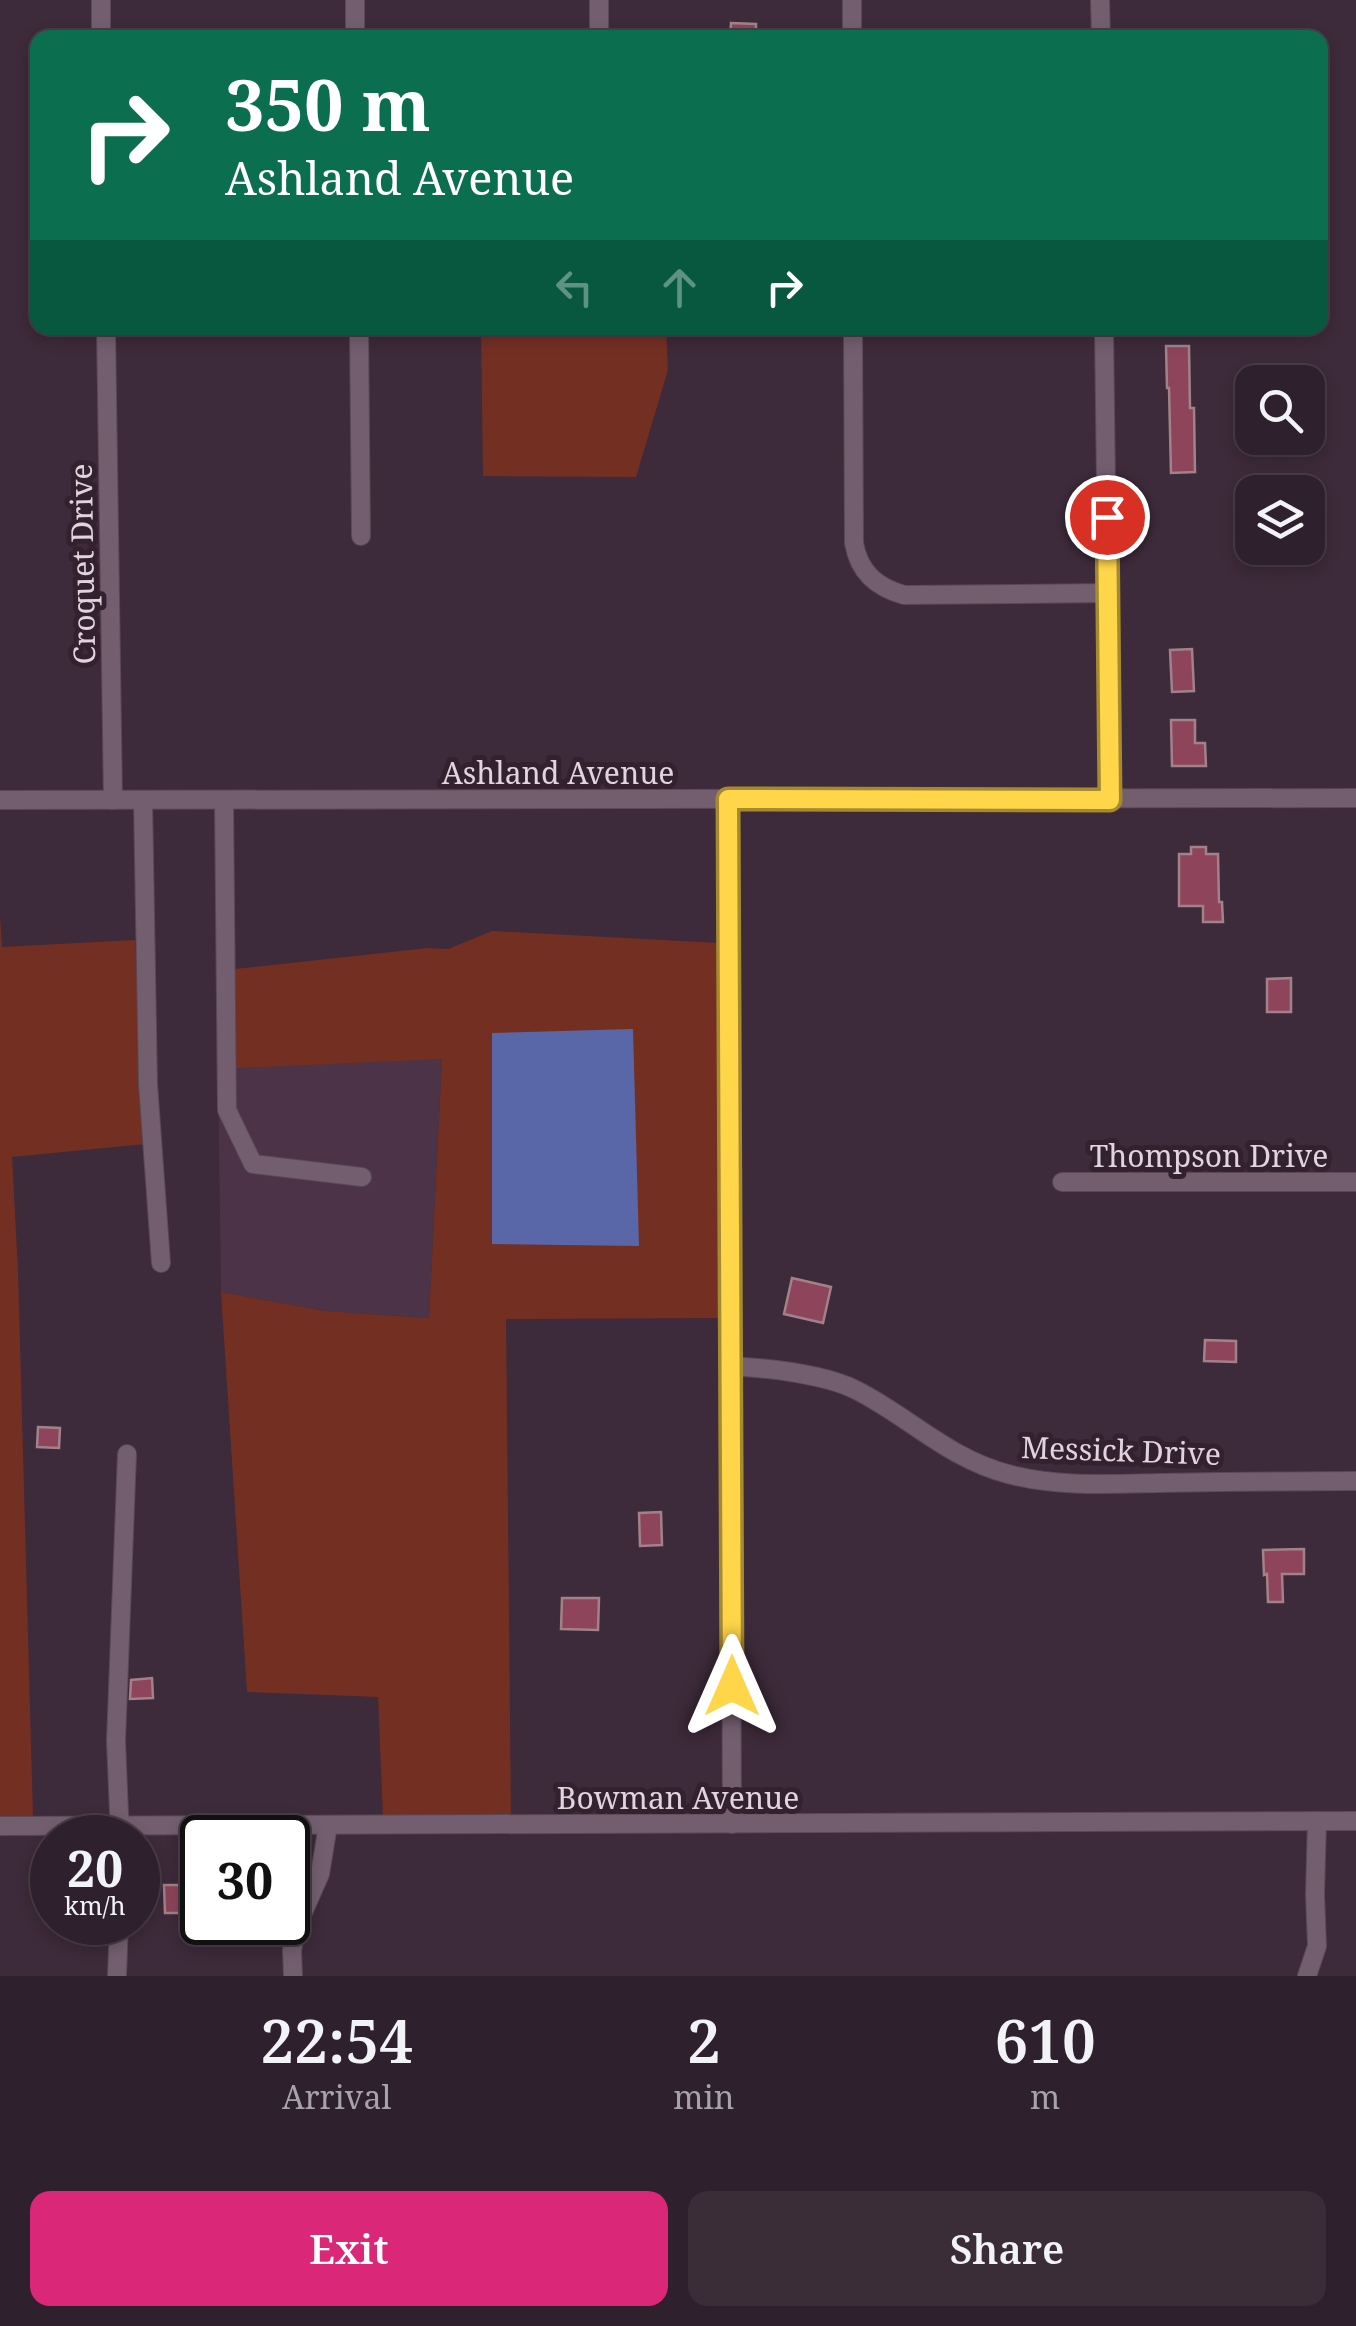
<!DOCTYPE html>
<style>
body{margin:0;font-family:"Noto Serif",serif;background:#3a2d38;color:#f1f3f6;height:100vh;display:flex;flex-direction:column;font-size:38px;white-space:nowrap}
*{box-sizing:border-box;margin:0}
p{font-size:32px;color:#a7a3a9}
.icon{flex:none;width:55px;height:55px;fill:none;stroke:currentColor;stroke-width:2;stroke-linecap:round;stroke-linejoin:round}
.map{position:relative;height:1976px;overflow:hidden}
.drawer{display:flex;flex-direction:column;background:#2e202c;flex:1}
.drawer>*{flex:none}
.top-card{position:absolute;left:30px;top:30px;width:1298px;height:305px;border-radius:20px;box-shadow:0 5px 15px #0003,0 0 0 2px #493e48;background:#0b6e4f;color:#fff;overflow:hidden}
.buttons{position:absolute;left:1235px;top:365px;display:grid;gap:20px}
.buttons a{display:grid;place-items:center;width:90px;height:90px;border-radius:20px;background:#2e202c;box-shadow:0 5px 15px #0003,0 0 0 2px #493e48;font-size:50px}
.speed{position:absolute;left:30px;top:1815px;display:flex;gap:20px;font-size:50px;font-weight:700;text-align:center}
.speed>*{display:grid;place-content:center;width:130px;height:130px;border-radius:50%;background:#2e202c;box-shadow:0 5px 15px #0003,0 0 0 2px #493e48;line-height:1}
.speed small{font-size:25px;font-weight:400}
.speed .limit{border:5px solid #111;border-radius:15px;background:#fff;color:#111}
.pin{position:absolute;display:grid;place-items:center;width:85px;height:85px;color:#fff;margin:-42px;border:5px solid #fff;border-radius:50%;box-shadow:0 2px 10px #0007}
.me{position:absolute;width:110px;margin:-55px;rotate:0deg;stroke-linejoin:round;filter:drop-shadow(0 0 8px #0008)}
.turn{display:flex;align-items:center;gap:35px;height:210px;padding:0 30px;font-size:45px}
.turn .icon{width:130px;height:130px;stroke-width:2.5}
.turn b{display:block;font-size:70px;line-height:85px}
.lanes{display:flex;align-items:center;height:95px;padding:0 30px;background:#0003;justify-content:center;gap:50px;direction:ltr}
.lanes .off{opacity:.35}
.eta{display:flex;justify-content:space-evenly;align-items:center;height:170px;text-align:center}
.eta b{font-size:60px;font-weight:600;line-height:70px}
.button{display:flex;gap:20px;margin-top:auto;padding:20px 30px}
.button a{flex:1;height:115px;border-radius:20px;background:#db2777;color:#fff;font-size:40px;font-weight:600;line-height:115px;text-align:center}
.button a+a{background:#3a2d38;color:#f1f3f6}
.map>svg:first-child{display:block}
.built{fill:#4c3347}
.green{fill:#742f23}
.water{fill:#5966a7}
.building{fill:#8e445b;stroke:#a18289;stroke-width:2.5}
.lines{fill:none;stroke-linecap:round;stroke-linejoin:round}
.minor-casing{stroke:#594856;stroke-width:20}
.minor{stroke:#735e6f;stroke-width:18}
.route-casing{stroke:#a68a30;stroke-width:25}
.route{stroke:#ffd54a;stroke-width:18}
.labels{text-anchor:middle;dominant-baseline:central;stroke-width:10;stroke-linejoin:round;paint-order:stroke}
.street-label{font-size:30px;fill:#e0d4de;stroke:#332130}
</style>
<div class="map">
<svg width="1356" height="1976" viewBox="0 0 1356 1976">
<rect width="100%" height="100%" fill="#3d2a3a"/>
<path class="built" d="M 442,1058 L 429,1318 L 325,1311 L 221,1292 L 218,1069 Z"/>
<g class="green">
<path d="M 481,328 L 666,328 L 668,370 L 636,477 L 483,476 Z"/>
<path d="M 0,914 L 2,947 L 135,940 L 145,1144 L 12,1157 L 18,1271 L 33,1818 L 0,1818 Z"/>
<path d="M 492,931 L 719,943 L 720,1318 L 506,1319 L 511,1816 L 383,1817 L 378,1697 L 247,1692 L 221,1292 L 325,1311 L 429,1318 L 442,1059 L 218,1069 L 216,971 L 428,948 L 448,949 Z"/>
</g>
<path class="water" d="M 633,1029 L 639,1246 L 492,1244 L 492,1033 Z"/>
<g class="building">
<path d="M 731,23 L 756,24 L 756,38 L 730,38 Z"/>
<path d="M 1166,346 L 1189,346 L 1190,408 L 1194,408 L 1195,472 L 1171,473 L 1169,388 L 1167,388 Z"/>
<path d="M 1192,649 L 1194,691 L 1172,692 L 1170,650 Z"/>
<path d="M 1171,720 L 1195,720 L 1195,743 L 1205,743 L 1206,766 L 1172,766 Z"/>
<path d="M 1191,847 L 1206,847 L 1206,854 L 1218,854 L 1219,902 L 1222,902 L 1223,922 L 1203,922 L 1203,906 L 1179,906 L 1179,854 L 1191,854 Z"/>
<path d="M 1291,978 L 1291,1012 L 1267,1012 L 1267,979 Z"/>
<path d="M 792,1278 L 831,1287 L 823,1323 L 784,1314 Z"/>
<path d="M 1205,1340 L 1236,1341 L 1236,1362 L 1204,1361 Z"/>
<path d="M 38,1427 L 60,1428 L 59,1448 L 37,1447 Z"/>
<path d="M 661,1512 L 662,1545 L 640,1546 L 639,1513 Z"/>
<path d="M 1304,1549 L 1304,1574 L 1282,1574 L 1283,1602 L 1268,1602 L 1267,1574 L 1264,1575 L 1263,1550 Z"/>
<path d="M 562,1598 L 599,1598 L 598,1630 L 561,1629 Z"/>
<path d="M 152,1678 L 153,1698 L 130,1699 L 131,1680 Z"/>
<path d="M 164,1885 L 202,1885 L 202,1913 L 165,1913 Z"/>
</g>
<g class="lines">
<defs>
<g id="minor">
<path d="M 101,0 L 101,38"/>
<path d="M 355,0 L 355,38"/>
<path d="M 852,0 L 852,38"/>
<path d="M 1100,0 L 1101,38"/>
<path d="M 599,38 L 599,0"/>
<path d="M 106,328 L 113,800"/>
<path d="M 359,328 L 361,536"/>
<path d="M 853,328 L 854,543 C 859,572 876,587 904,595 L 1108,593"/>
<path d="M 1104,328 L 1110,799"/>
<path d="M 728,799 L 732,1824"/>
<path d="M 0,800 L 1356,798"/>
<path d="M 143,800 L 148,1084 L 161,1263"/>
<path d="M 224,800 L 227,1110 L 253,1164 L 362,1177"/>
<path d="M 1062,1182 L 1356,1182"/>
<path d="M 730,1366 C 766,1368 824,1374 856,1390 C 908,1416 949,1459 1008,1474 C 1056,1487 1109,1484 1159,1483 C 1224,1482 1290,1481 1356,1481"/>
<path d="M 0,1826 L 1356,1821"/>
<path d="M 120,1837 L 116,1741 L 127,1454"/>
<path d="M 117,1976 L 119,1922"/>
<path d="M 293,1976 L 292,1950 L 297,1926 L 320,1874 L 328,1825"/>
<path d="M 1307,1976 L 1317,1946 L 1315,1894 L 1317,1821"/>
</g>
</defs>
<use href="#minor" class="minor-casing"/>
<use href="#minor" class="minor"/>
</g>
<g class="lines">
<defs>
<path id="route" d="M 732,1686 L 728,799 L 1110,800 L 1107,517"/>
</defs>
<use href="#route" class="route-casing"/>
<use href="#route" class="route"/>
</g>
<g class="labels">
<g class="street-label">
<text transform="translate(82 564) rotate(-91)">Croquet Drive</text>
<text x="558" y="772">Ashland Avenue</text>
<text x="1209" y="1155">Thompson Drive</text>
<text transform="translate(1121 1450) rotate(2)">Messick Drive</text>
<text x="678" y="1797">Bowman Avenue</text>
</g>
</g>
</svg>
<div class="buttons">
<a><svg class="icon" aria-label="search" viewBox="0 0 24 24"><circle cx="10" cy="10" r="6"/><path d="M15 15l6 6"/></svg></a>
<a><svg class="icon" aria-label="layers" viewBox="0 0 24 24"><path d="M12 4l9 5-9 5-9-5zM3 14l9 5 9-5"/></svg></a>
</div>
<div class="speed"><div>20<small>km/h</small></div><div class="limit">30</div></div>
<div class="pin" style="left:1107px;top:517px;background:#d93025"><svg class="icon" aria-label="arrive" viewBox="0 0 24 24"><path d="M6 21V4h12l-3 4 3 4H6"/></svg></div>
<svg class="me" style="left:732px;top:1686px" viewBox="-20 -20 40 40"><path d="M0-17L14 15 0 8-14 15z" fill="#ffd54a" stroke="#fff" stroke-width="4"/></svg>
<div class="top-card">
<div class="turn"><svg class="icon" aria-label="right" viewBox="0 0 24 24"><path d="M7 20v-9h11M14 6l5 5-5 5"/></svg><div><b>350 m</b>Ashland Avenue</div></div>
<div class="lanes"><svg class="icon off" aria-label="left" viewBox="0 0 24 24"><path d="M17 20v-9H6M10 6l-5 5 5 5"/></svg><svg class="icon off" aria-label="ahead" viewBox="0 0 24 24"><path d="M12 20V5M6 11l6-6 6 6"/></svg><svg class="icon" aria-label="right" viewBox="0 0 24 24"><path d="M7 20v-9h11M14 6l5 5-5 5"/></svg></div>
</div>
</div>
<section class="drawer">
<div class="eta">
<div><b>22:54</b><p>Arrival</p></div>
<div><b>2</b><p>min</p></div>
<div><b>610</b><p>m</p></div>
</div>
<div class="button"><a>Exit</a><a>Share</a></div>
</section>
